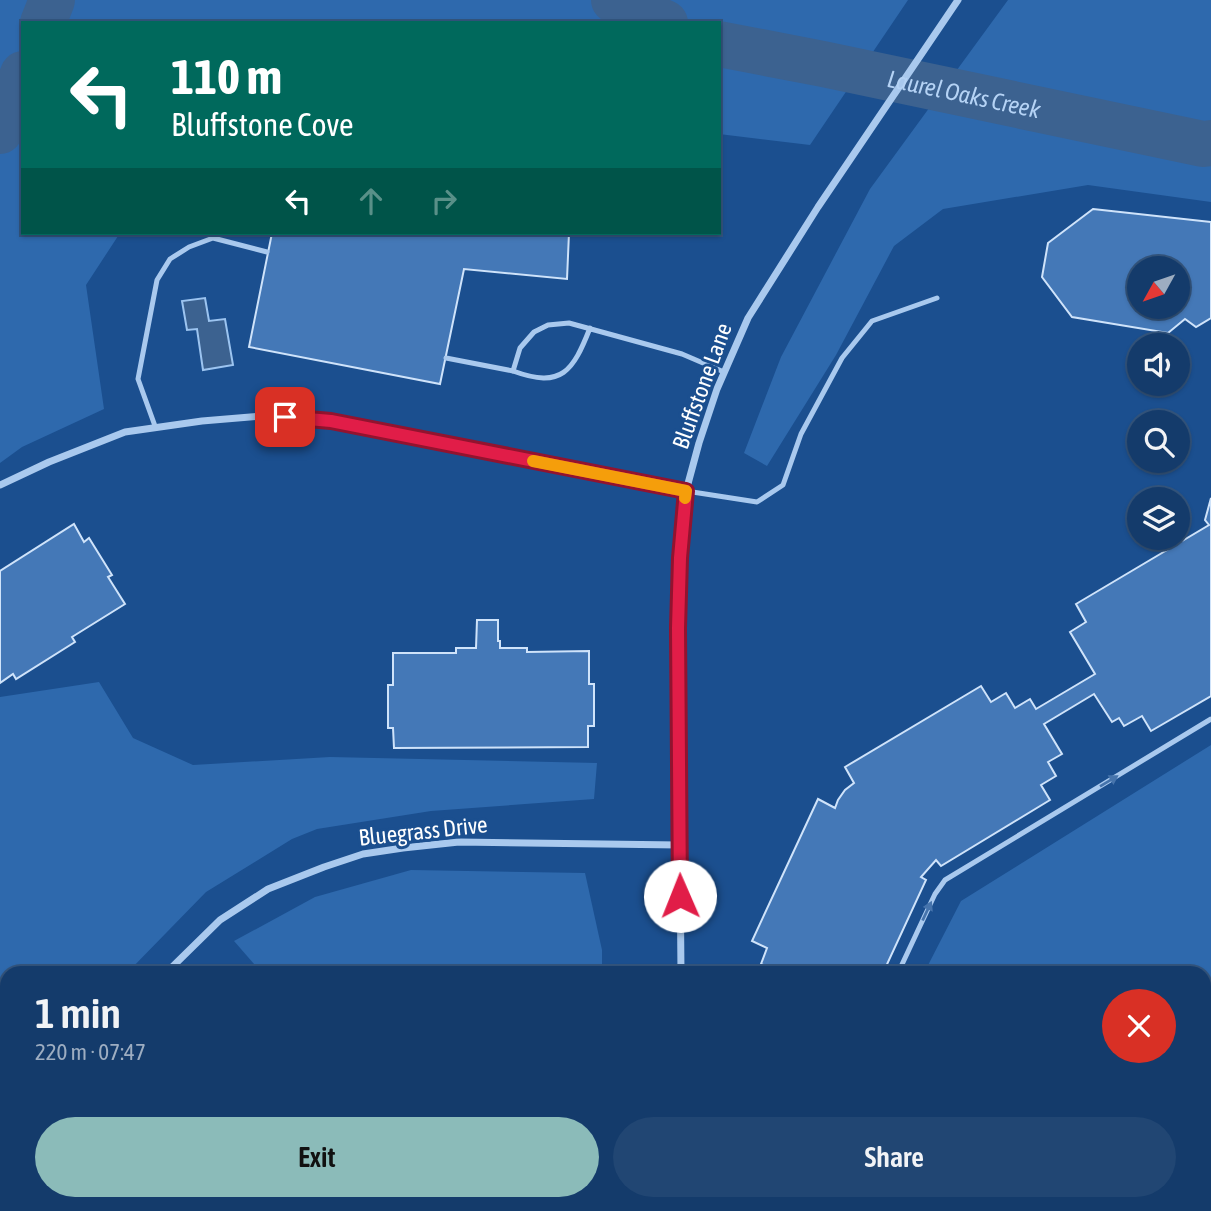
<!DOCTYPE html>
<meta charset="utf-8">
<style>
body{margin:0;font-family:"Asap Condensed",sans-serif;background:#214673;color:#f1f3f6;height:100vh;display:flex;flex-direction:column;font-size:26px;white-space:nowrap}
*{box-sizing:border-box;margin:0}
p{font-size:23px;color:#9dadc1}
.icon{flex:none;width:38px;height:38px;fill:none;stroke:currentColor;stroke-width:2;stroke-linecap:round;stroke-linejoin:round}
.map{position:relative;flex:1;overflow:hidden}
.details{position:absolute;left:0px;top:966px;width:1211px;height:245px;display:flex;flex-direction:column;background:#143b6b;border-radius:21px 21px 0 0;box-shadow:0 2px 5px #0004,0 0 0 2px #33557e}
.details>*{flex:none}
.top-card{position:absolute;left:21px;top:21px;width:700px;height:214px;border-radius:0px;box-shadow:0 2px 5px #0004,0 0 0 2px #33557e;background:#00695c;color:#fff;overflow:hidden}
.needle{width:46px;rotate:230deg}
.fabs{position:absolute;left:1127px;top:256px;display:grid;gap:14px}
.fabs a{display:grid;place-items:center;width:63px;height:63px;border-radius:50%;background:#143b6b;box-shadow:0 2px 5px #0004,0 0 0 2px #33557e;font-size:35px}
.pin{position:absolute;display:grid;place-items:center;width:60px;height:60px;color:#fff;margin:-30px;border-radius:14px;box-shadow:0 4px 10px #0006}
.me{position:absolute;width:77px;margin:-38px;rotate:359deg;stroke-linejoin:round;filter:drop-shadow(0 0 5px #0008)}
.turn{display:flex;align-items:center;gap:24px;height:147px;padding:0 35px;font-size:32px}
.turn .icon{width:91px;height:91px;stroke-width:2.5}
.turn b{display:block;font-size:49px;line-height:60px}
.lanes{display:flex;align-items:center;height:66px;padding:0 35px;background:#0003;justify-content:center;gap:35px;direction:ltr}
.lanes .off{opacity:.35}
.round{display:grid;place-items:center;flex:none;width:74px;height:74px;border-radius:37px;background:#214673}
.summary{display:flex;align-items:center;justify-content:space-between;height:119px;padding:0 35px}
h1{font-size:42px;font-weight:600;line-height:52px}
.button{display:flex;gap:14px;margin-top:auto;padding:14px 35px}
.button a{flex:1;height:80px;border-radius:42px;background:#8bbbb9;color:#111;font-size:28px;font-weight:600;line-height:80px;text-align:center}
.button a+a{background:#214673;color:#f1f3f6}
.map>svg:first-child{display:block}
.green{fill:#2e69ad}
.water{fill:#3c6290;stroke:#9cc4f0;stroke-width:2}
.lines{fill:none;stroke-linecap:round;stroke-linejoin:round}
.river{stroke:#3c6290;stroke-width:46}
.building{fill:#4478b7;stroke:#cfe3fa;stroke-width:2;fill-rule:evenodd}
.path{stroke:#a9c9ee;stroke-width:4.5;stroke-dasharray:3.5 5;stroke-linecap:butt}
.lane{stroke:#a9c9ee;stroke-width:5}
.street{stroke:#a9c9ee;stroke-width:7}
.oneway{fill:#4674ac}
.route-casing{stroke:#92132f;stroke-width:18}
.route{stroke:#e11d48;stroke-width:12}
.slow{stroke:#f59e0b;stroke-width:12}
.labels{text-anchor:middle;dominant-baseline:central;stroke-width:6;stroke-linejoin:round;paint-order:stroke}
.street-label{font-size:23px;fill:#fff;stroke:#1b4f8f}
.water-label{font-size:24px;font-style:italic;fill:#b5d3f5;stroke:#1b4f8f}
</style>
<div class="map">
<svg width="1211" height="1211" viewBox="0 0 1211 1211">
<rect width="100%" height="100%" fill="#1b4f8f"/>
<g class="green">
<path d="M 0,0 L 908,0 L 810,145 L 719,134 L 719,23 L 23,23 L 23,233 L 120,233 L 86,285 L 104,409 L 22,447 L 0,463 Z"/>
<path d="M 1008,0 L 1211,0 L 1211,202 L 1088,185 L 943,209 L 894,246 L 836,355 L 767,466 L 744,453 L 781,357 L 870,189 Z"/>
<path d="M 99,682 L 133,738 L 193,765 L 330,757 L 597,763 L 594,799 L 431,811 L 317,829 L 292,839 L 206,892 L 127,973 L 7,973 L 7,1119 L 0,1118 L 0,697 Z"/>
<path d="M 1211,745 L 1211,1211 L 676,1211 L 679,1204 L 1204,1204 L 1204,973 L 924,973 L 961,901 Z"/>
<path d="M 411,870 L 585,873 L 602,950 L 602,973 L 262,973 L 234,941 L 315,897 Z"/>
<path d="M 410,1204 L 599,1204 L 599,1211 L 413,1211 Z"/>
</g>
<path class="water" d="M 205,298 L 209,321 L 225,319 L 233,365 L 203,370 L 197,329 L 187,330 L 182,301 Z"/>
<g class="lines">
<g class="river">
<path d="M 614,0 L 665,23"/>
<path d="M 43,23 L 52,0"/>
<path id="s1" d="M 719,44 L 823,64 L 1203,144 L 1211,143"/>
<path d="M 0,131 L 23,74"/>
</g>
</g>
<g class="building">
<path d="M 1093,209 L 1211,222 L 1211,318 L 1196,327 L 1185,319 L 1168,333 L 1072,317 L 1042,277 L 1048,243 ZM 1139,268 L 1178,268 L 1178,306 L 1139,306 Z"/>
<path d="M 272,233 L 569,233 L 567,279 L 464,269 L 440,384 L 249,347 Z"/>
<path d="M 1211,498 L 1211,696 L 1151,731 L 1142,716 L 1124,726 L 1119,718 L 1112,722 L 1094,694 L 1044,724 L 1062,754 L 1048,762 L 1056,776 L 1041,785 L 1050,800 L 941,866 L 936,860 L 921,877 L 926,880 L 883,973 L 775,973 L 776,971 L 761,964 L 767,948 L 752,941 L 818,799 L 835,808 L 838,800 L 845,790 L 854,783 L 845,767 L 981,686 L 991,702 L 1006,693 L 1015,708 L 1030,699 L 1036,709 L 1095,674 L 1070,632 L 1086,622 L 1076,604 L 1209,525 L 1205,520 Z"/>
<path d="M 74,524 L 84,542 L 89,538 L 112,575 L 108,577 L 125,604 L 72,637 L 75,642 L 16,679 L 13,674 L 0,683 L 0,571 Z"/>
<path d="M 477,620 L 498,620 L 498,641 L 500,641 L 500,648 L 527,648 L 527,652 L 589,651 L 589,684 L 594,684 L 594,726 L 588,726 L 588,747 L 394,748 L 393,728 L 388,728 L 388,685 L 393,685 L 393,653 L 456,653 L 456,648 L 476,648 Z"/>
</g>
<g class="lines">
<path class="path" d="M 687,1211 L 695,1204"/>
<g class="lane">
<path d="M 590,328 C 573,371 562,389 513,371 L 520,348 L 534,332 L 548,325 L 569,323 L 682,354 L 724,372"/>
<path d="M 446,358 L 513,371"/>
<path d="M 155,426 L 138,379 L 157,280 L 170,259 L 189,247 L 213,238 L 267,252"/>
<path d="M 686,491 L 757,502 L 783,485 L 801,434 L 842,358 L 872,321 L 937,298"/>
<path d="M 898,973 L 935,894 L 945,880 L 1211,719"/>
</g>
<g class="street">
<path d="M 0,485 L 49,462 L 125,432 L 202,421 L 262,416 L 331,421 L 686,491"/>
<path d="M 166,973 L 220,920 L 268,889 L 324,867 L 363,854 L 403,848 L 459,842 L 679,845"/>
<path d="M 681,973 L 678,628 L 680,558 L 686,491 L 699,443 L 717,389 L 748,318 L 818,207 L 958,0"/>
<path d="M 170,1204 L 173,1211"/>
<path d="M 58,1211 L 59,1204"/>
</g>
</g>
<defs><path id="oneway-solid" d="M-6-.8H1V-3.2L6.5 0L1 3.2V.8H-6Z" transform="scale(1.75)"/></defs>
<g class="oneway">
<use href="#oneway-solid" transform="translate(1109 781) rotate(-31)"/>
<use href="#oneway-solid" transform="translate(927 911) rotate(-65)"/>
</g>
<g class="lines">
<defs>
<path id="route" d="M 285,417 L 331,421 L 686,491 L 680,558 L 678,628 L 680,896"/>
</defs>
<use href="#route" class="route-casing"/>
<use href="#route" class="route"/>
<path class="slow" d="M 533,461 L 686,491 L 685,498"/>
</g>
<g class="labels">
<g class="street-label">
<text transform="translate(702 386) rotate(-70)">Bluffstone Lane</text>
<text transform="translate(423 831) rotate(-6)">Bluegrass Drive</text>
</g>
<g class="water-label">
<text stroke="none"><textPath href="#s1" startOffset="250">Laurel Oaks Creek</textPath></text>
</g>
</g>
</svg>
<div class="fabs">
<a><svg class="needle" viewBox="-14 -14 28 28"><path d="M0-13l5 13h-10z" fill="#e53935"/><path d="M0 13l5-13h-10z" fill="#9dadc1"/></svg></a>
<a><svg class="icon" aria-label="sound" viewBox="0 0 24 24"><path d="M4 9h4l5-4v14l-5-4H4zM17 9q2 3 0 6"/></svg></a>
<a><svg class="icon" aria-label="search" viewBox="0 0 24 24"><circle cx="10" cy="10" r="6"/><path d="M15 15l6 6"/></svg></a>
<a><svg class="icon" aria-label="layers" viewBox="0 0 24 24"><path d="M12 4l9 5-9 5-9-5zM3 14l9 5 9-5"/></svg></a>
</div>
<div class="pin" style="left:285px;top:417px;background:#d93025"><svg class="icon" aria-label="arrive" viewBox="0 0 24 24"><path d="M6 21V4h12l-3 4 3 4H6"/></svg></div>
<svg class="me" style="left:680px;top:896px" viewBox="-20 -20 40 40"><circle r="19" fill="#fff"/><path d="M0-13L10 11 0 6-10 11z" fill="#e11d48"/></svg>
<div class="top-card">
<div class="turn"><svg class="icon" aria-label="left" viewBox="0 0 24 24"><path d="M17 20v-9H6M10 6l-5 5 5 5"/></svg><div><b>110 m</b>Bluffstone Cove</div></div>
<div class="lanes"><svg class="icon" aria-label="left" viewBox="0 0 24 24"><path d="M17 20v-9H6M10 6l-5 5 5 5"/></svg><svg class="icon off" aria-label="ahead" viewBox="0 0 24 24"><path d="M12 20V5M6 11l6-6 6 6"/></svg><svg class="icon off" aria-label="right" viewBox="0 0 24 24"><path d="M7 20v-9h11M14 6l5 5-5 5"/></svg></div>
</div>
<section class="details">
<div class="summary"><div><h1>1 min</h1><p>220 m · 07:47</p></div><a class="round" style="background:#d93025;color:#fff"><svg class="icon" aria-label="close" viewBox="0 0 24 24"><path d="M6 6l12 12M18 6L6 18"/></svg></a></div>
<div class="button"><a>Exit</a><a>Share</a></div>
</section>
</div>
